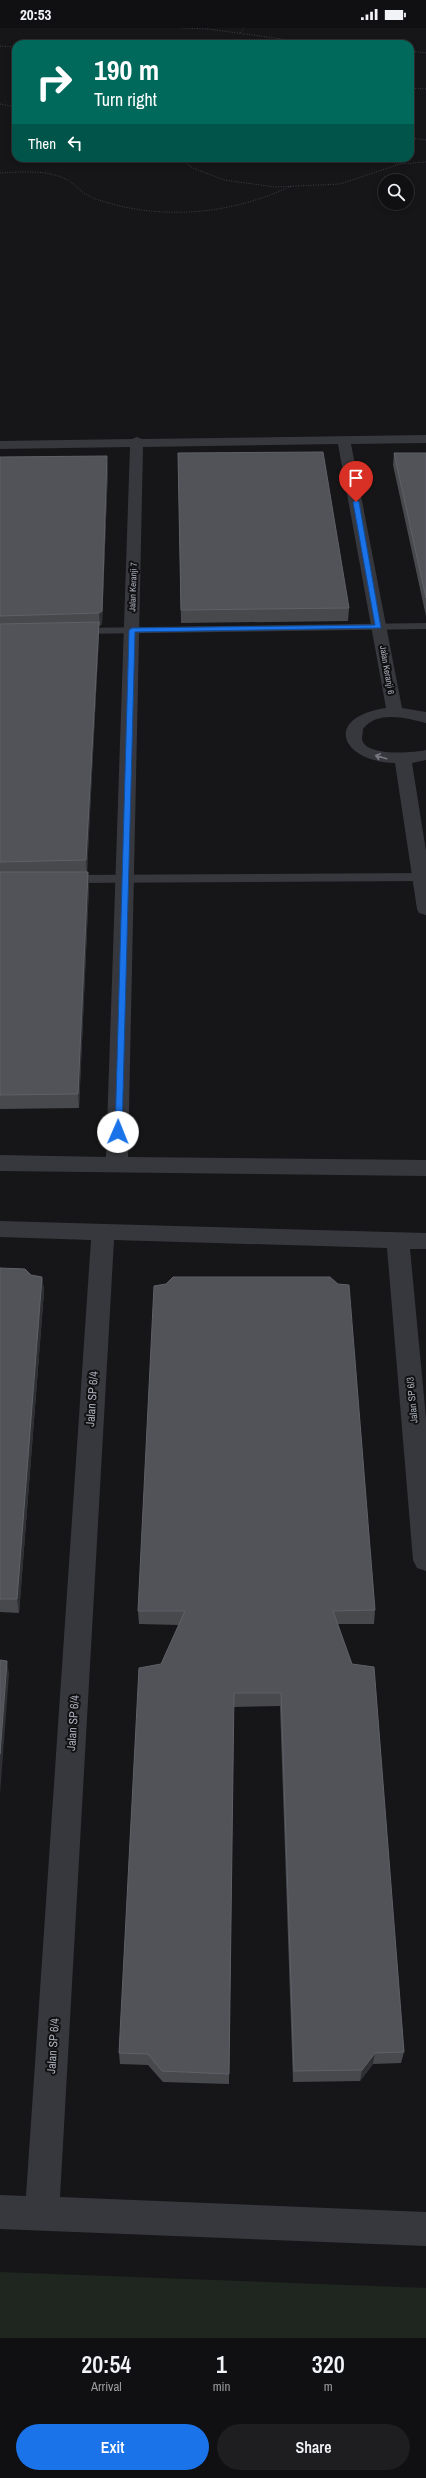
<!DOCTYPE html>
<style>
body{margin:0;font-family:"Archivo Narrow",sans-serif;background:#1e1e20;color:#f1f3f6;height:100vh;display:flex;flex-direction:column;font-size:15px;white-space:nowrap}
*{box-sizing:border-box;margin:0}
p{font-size:13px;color:#9c9d9f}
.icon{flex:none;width:22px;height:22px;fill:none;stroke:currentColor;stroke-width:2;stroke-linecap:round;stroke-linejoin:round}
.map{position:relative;height:2310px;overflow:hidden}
.panel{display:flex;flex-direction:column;background:#101012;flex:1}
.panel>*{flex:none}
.top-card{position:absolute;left:12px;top:12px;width:402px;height:122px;border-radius:12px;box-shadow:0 2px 6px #0003,0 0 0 1px #303032;background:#00695c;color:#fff;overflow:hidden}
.fabs{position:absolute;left:378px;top:146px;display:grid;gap:8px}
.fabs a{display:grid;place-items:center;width:36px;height:36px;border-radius:50%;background:#101012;box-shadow:0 2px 6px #0003,0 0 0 1px #303032;font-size:20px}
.pin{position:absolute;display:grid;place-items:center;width:34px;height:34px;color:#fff;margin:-41px -17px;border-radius:50% 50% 50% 0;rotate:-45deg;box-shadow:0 0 4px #0007}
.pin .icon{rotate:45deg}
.me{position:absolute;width:44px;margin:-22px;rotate:1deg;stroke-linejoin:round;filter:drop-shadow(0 0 3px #0008)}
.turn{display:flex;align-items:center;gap:14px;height:84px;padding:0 16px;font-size:18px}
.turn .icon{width:52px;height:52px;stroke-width:2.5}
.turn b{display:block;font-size:28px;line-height:34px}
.then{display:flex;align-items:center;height:38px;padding:0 16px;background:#0003;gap:8px;font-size:15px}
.eta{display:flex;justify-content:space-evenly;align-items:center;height:68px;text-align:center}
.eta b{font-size:24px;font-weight:600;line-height:28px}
.action{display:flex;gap:8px;margin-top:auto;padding:8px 16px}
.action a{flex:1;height:46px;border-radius:24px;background:#1a73e8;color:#fff;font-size:16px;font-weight:600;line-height:46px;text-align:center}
.action a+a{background:#1e1e20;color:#f1f3f6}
.status{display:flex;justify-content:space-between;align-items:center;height:28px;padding:0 20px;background:#101012;direction:ltr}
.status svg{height:11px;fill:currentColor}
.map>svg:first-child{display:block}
.green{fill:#1e261f}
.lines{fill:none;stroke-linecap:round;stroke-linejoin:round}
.path{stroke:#3d3f44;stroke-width:1;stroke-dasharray:1 1.5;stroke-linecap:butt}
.lane{fill:#37383d;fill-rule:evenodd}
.street{fill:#37383d;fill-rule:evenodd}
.wall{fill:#47494d}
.shaded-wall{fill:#2f3033}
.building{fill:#525359;stroke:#5f6168}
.oneway{stroke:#757881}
.route{fill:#1a73e8;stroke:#114b97}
.labels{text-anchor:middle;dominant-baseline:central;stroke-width:4;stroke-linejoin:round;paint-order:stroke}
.far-street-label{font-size:9px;fill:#a8adb8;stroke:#111113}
.street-label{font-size:10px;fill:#a8adb8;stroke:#111113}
.near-street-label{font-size:12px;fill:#a8adb8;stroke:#111113}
</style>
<div class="status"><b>20:53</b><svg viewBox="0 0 49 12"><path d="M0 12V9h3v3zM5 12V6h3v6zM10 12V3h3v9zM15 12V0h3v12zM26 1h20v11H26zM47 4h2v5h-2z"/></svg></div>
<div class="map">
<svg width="426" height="2310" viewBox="0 0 426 2310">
<rect width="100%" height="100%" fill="#161618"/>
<path class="green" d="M 0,2244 L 426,2260 L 426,2310 L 0,2310 Z"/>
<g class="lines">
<g class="path">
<path d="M 182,0 L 208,1 L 319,16"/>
<path d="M 240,5 L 244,0"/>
<path d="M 0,18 L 16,19"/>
<path d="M 410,23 L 426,25"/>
<path d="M 410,60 L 426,61"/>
<path d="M 0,76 L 16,79"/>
<path d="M 410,110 L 426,112"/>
<path d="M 179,130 L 193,140 L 224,152 L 275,159 L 340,156 L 400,136"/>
<path d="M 384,130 L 398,136 L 426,134"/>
<path d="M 0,145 C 21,144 50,141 69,153 C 80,160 80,165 96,171 C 159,193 231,187 291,158"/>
</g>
<g class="lane">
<path d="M 426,595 L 426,601 L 78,606 L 72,603 L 78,600 Z"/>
<path d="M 426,845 L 426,853 L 68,855 L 61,851 L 68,847 Z"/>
</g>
<g class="street">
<path d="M 426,407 L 426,415 L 351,416 L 402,680 L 426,684 L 426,695 C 407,690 377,682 363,701 C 363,704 362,708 362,711 C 365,729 414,725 426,722 L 426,732 L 412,735 L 426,823 L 426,887 L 419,885 L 417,881 L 395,735 C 339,733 324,689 386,680 L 338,416 L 143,419 L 128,1129 L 426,1132 L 426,1148 L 0,1143 L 0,1127 L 106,1129 L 130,419 L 0,421 L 0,413 L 132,411 L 137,409 L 142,411 Z"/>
<path d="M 0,1193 L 426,1205 L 426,1221 L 410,1221 L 426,1390 L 426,1543 L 417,1540 L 413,1532 L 387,1220 L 114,1212 L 60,2169 L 426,2184 L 426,2218 L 0,2201 L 0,2167 L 26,2168 L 91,1212 L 0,1209 Z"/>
</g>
</g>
<g class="wall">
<path d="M 178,425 L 349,580 L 348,593 L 181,595 Z"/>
<path d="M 394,425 L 426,425 L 426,588 L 393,437 Z"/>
<path d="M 0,429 L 108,440 L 102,596 L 99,598 L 99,607 L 87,844 L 88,844 L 89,858 L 79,1080 L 0,1081 Z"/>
<path d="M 0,1240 L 31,1247 L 42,1249 L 44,1263 L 19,1585 L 0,1584 Z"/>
<path d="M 375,1582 L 374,1596 L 338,1596 L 404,2024 L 401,2035 L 373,2036 L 360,2053 L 293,2054 L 280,1678 L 233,1679 L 229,2056 L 163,2054 L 148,2037 L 120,2036 L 119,2025 L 161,1636 L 179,1597 L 139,1596 L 138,1583 Z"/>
</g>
<g class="shaded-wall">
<path d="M 107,428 L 108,440 L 102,596 L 100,598 L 99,585 Z"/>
<path d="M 99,594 L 99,607 L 87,846 L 86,832 Z"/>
<path d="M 88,844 L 89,858 L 79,1080 L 78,1066 Z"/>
<path d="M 42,1249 L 44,1263 L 19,1585 L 17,1571 Z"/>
<path d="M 7,1633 L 9,1646 L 0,1767 L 0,1726 Z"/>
<path d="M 375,2025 L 373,2036 L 360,2053 L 362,2042 Z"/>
</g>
<g class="building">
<path d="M 323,424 L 349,580 L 181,582 L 178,425 Z"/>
<path d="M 394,425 L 426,425 L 426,570 Z"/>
<path d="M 107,428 L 102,583 L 99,585 L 0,588 L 0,429 Z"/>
<path d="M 99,594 L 86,832 L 0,834 L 0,596 Z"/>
<path d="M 0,844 L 88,844 L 78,1066 L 0,1067 Z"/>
<path d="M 0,1240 L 25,1241 L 31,1247 L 42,1249 L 17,1571 L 0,1571 Z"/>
<path d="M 173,1249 L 330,1249 L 338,1256 L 349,1257 L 375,1582 L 333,1583 L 352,1636 L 374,1639 L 404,2024 L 375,2025 L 362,2042 L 294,2043 L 281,1665 L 234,1665 L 229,2046 L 162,2043 L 148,2026 L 119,2025 L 139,1640 L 161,1636 L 185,1583 L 138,1583 L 154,1258 L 166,1256 Z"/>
<path d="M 0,1632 L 7,1633 L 0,1726 Z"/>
</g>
<defs><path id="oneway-shaft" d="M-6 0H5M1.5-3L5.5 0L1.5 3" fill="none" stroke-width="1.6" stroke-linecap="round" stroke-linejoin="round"/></defs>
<use class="oneway" href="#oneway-shaft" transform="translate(381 729) rotate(-164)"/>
<path class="route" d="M 356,472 L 359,474 L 381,600 L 135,604 L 122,1104 L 115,1107 L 129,602 L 132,600 L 375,597 L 353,474 Z"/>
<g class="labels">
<g class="far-street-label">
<text transform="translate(133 559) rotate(-88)">Jalan Keranji 7</text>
<text transform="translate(387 642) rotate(80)">Jalan Keranji 6</text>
</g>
<g class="street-label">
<text transform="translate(412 1372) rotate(-95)">Jalan SP 6/3</text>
</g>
<g class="near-street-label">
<text transform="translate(92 1371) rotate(-86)">Jalan SP 6/4</text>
<text transform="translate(73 1695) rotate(-86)">Jalan SP 6/4</text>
<text transform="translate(53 2018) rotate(-86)">Jalan SP 6/4</text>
</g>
</g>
</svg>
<div class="fabs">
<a><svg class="icon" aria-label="search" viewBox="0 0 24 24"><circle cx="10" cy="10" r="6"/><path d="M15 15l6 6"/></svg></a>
</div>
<div class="pin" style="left:356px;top:474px;background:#d93025"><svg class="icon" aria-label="arrive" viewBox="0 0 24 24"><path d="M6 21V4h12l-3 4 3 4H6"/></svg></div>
<svg class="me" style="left:118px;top:1104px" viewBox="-20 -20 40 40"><circle r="19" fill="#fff"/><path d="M0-13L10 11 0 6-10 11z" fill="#1a73e8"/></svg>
<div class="top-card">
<div class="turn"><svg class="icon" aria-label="right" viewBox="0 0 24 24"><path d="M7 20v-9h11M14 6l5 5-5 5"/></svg><div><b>190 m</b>Turn right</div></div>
<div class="then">Then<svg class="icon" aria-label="left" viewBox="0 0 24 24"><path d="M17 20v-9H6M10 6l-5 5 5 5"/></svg></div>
</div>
</div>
<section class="panel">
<div class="eta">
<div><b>20:54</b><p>Arrival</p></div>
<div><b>1</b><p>min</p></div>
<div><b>320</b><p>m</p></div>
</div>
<div class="action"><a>Exit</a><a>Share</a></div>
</section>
